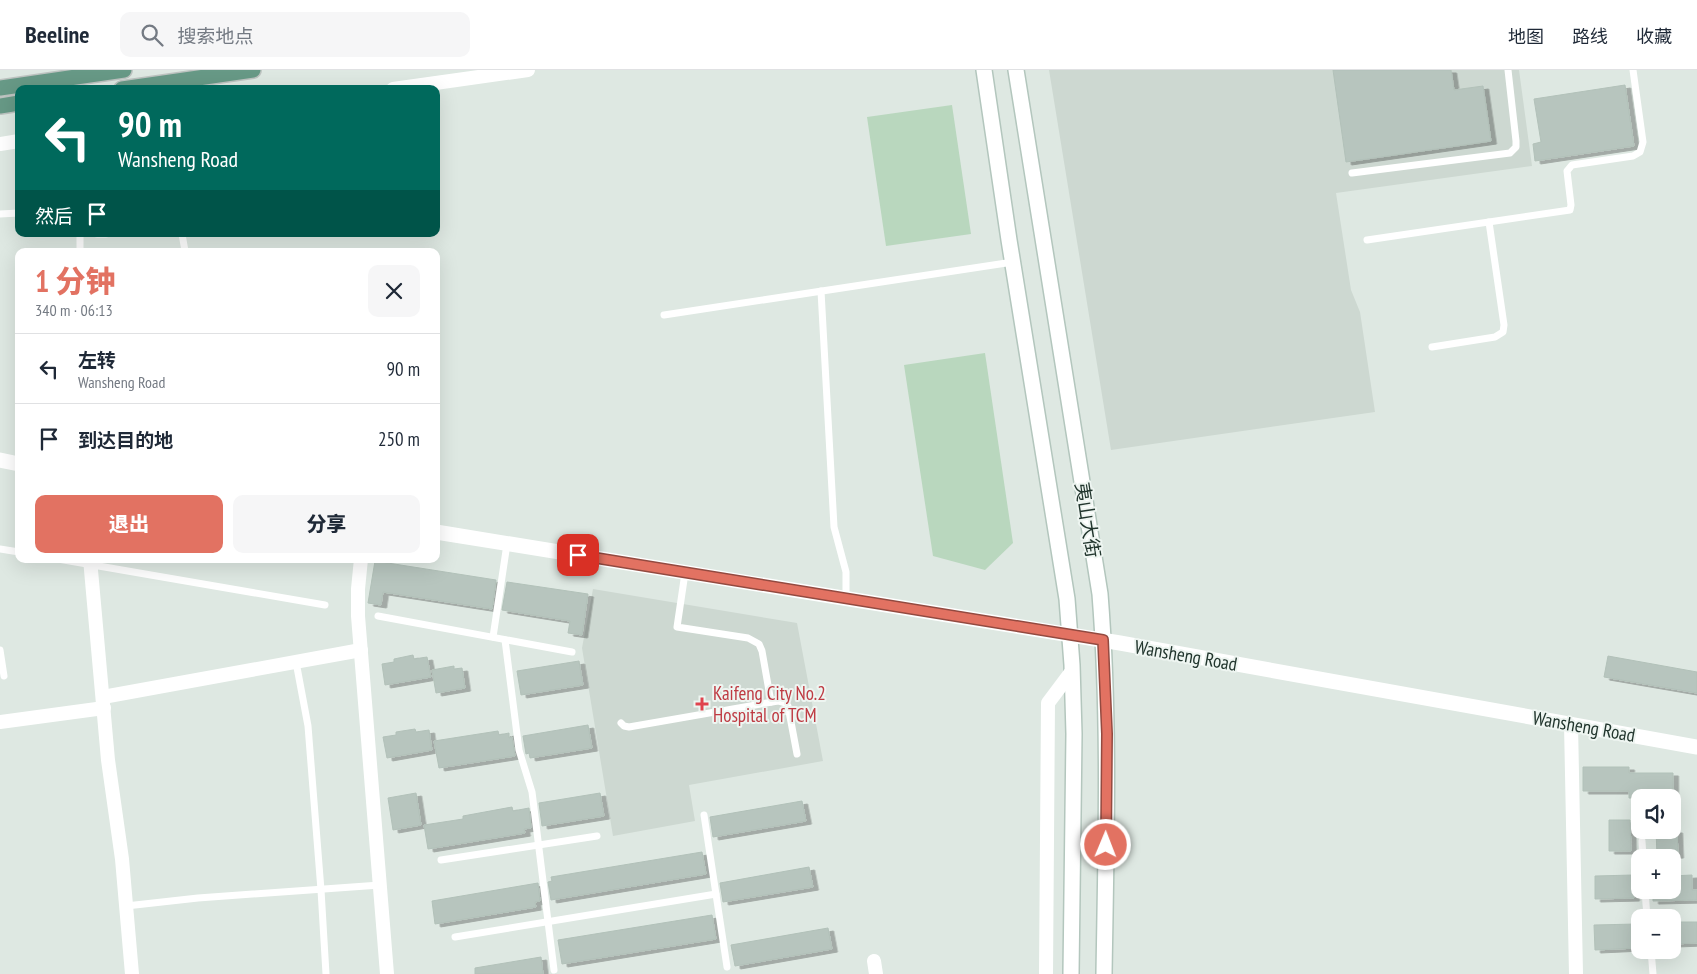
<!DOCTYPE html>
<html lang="zh">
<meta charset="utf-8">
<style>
body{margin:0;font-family:"PT Sans Narrow","Noto Sans SC",sans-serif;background:#f6f6f7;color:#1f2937;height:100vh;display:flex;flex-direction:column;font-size:19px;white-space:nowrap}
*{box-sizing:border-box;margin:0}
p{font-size:16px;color:#747a83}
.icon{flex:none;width:28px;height:28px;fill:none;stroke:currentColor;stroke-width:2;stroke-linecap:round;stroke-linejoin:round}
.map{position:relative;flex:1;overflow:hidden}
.sheet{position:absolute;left:15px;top:178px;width:425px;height:315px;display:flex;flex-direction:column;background:#fff;border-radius:10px;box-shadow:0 5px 20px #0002}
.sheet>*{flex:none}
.top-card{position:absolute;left:15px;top:15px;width:425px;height:152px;border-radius:10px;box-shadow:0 5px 20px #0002;background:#00695c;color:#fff;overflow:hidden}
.buttons{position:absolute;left:1631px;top:719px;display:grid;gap:10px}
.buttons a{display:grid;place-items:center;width:50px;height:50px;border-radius:10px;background:#fff;box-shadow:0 5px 20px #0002;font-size:25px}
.pin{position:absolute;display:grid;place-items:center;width:42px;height:42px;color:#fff;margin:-21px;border-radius:10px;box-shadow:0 2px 8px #0006}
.me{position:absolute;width:55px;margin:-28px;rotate:1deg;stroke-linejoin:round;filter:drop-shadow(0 0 4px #0008)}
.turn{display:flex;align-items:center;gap:18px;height:105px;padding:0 20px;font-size:22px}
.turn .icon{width:65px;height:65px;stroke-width:2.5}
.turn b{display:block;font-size:35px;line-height:42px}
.then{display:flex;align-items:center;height:48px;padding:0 20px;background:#0003;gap:10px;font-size:19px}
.round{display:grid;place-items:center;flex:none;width:52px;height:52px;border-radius:10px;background:#f6f6f7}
.summary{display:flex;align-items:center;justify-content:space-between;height:85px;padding:0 20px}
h1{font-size:30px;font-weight:800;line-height:38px;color:#e27262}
.cta{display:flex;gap:10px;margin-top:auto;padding:10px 20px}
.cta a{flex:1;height:58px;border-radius:10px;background:#e27262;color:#fff;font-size:20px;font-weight:800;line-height:58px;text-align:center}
.cta a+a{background:#f6f6f7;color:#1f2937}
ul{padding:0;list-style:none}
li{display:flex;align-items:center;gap:15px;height:70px;padding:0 20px;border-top:1px solid #e0e1e3}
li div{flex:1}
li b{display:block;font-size:19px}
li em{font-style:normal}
header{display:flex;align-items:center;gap:30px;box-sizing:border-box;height:70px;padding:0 25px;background:#fff;border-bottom:1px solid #e0e1e3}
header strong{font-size:24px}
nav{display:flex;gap:28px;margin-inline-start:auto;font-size:18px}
.search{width:350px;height:45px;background:#f6f6f7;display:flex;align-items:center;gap:12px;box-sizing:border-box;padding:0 18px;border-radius:10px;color:#747a83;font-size:19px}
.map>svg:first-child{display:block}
.built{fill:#cdd8d1}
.green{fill:#b9d7be}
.building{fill:#b7c5be;stroke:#b2c1b9;filter:url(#shadow)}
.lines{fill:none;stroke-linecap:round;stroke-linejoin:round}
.secondary-casing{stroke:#b3c6bd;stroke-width:18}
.primary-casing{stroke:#bdc3c0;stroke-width:18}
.service{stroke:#fff;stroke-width:7}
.minor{stroke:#fff;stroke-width:14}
.tertiary{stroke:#fff;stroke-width:15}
.secondary{stroke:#fff;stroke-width:15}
.primary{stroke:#679986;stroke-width:15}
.route-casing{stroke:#934a40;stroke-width:12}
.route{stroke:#e27262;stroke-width:9}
.health-dot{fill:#e0444e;stroke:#eef5f1;stroke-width:2}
.labels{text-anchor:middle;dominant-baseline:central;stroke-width:4;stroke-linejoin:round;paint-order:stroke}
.street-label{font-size:19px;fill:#22362e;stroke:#eef5f1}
.health-label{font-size:19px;fill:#be3a42;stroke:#eef5f1;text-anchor:start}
</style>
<header>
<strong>Beeline</strong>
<div class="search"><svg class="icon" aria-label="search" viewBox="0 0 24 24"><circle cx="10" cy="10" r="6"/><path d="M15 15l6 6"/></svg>搜索地点</div>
<nav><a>地图</a><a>路线</a><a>收藏</a></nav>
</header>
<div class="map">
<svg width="1697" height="904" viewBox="0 0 1697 904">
<defs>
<filter id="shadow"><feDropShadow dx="5.5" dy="3" stdDeviation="0" flood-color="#0004"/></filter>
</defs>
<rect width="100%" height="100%" fill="#dee8e2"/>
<g class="built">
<path d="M 1049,0 L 1519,0 L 1532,96 L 1336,123 L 1351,220 L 1360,242 L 1375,342 L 1111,380 Z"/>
<path d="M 593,519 L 797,553 L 823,691 L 689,715 L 695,751 L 613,766 L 582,578 Z"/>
</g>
<g class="green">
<path d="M 952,35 L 971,164 L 886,176 L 867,47 Z"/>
<path d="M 985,283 L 1013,473 L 985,500 L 933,486 L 904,295 Z"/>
</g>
<g class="building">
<path d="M 1333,0 L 1451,0 L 1454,20 L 1483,16 L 1491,71 L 1346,92 Z"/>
<path d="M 1625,15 L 1634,76 L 1535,91 L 1533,74 L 1541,72 L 1534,29 Z"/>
<path d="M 375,491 L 496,510 L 492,539 L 383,522 L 381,535 L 368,533 Z"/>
<path d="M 507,512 L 588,524 L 582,565 L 568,563 L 570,551 L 502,540 Z"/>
<path d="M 413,585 L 414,589 L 427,587 L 431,607 L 385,615 L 382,594 L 394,592 L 394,589 Z"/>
<path d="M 1608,586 L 1697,602 L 1697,623 L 1604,607 Z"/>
<path d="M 579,591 L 583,615 L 521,625 L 517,601 Z"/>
<path d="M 454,596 L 454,599 L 462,598 L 465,618 L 436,623 L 432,600 Z"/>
<path d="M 588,655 L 592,678 L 530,688 L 529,683 L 526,684 L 523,666 Z"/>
<path d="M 415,659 L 416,662 L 429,660 L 432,680 L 387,688 L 383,667 L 396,665 L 396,662 Z"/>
<path d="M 498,661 L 499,665 L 509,663 L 509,668 L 512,667 L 515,686 L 439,698 L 434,671 Z"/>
<path d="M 1583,697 L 1629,697 L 1629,703 L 1673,703 L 1673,728 L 1629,728 L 1629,721 L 1583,721 Z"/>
<path d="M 416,723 L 421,755 L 393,760 L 388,728 Z"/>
<path d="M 600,723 L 604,746 L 542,756 L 539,733 Z"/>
<path d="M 802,731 L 806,751 L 713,767 L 710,747 Z"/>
<path d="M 512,737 L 513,741 L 529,738 L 531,758 L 524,759 L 525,763 L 428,779 L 424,755 L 463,749 L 463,746 Z"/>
<path d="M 1609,750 L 1630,750 L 1631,781 L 1609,781 Z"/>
<path d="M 1656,760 L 1677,760 L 1678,785 L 1657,786 Z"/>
<path d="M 702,782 L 706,804 L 551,830 L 548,812 L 552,811 L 551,807 Z"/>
<path d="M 809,797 L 813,817 L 723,832 L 720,813 Z"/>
<path d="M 1633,805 L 1634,828 L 1595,829 L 1595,806 Z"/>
<path d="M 1692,805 L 1692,820 L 1697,820 L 1697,830 L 1653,831 L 1653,820 L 1672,820 L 1672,806 Z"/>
<path d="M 538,813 L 540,831 L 535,832 L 536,837 L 435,854 L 432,831 Z"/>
<path d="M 712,845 L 716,869 L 562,894 L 558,870 Z"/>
<path d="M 1672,852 L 1697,852 L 1697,873 L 1672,874 Z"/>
<path d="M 1636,854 L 1637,878 L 1595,880 L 1594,855 Z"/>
<path d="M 828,858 L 832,879 L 735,896 L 731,875 Z"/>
<path d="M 541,887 L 543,904 L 475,904 L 475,898 Z"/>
</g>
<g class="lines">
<defs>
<g id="secondary">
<path d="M 984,0 L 1009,170 L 1067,529 L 1072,595 L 1074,664 L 1071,904"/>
<path d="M 1016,0 L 1100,524 C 1110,651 1106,777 1104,904"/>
</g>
<g id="primary">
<path d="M 0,18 L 124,0"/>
<path d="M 122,19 L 253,0"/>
<path d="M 0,36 L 19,33"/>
</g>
</defs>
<use href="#secondary" class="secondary-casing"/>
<use href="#primary" class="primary-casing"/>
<g class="service">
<path d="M 1352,103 L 1510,83 L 1516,77 L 1516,71 L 1508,0"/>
<path d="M 0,144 L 19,143"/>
<path d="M 97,164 L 106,164"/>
<path d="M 182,164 L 185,181"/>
<path d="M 1367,170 L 1570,140 L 1571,135 L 1567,101 L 1572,95 L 1633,86 L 1640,82 L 1643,72 L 1633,0"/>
<path d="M 80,181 L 80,164"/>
<path d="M 821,221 L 834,457 L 846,502 L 846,528"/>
<path d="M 664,245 L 1013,192"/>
<path d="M 1432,277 L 1495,267 L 1503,262 L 1504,255 L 1489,152"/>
<path d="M 0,479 L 19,482"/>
<path d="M 58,489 L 325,535"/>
<path d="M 685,503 L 677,557 L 748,568 L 759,574 L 762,581 L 771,632"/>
<path d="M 378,546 L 572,582"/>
<path d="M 493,567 L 507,474"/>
<path d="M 505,570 L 519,680 L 532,722 L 554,900"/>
<path d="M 0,580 L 4,606"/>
<path d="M 296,592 L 308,656 L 321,820 L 326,904"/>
<path d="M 621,653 L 624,656 L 629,657 L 778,631 L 785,633 L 788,636 L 797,684"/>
<path d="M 704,745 L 727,897"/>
<path d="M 1642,771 L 1643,788"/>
<path d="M 441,790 L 597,766"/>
<path d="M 1645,820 L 1647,848"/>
<path d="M 126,836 L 198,828 L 380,815"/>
<path d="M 455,867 L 716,824"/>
<path d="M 1651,880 L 1653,904"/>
</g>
<g class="minor">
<path d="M 393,19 L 528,0"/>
<path d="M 0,74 L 19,71"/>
<path d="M 90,489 L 108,690 L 122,789 L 132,904"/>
<path d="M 361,489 L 358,519 L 358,546 L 387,904"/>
<path d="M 103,627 L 361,580"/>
<path d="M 0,652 L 104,638"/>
<path d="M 1571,654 L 1576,904"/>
<path d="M 874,891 L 876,904"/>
<path d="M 1046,904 L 1048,633 L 1072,601"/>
</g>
<g class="tertiary">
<path d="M 0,390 L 19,394"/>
<path d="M 436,462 L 1120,573 L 1697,677"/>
</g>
<use href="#secondary" class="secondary"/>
<use href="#primary" class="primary"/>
</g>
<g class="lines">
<defs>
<path id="route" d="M 578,485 L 1103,570 L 1107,664 L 1106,775"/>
</defs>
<use href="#route" class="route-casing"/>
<use href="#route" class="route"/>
</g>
<path class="health-dot" d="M699.5 626.5h5v5h5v5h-5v5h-5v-5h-5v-5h5z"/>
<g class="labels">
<g class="street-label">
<text transform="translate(1088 450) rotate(81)">夷山大街</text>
<text transform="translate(1186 585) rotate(10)">Wansheng Road</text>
<text transform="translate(1584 656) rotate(10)">Wansheng Road</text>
</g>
<g class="health-label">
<text x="713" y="623">Kaifeng City No.2<tspan x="713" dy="22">Hospital of TCM</tspan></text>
</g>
</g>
</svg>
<div class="buttons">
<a><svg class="icon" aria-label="sound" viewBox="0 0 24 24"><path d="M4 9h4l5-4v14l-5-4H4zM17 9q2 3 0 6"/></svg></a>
<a>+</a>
<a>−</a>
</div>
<div class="pin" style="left:578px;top:485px;background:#d93025"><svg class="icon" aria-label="arrive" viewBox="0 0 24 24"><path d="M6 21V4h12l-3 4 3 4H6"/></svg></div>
<svg class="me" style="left:1106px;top:775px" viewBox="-20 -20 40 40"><circle r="17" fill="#e27262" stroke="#fff" stroke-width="3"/><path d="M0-11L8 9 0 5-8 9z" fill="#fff"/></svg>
<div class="top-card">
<div class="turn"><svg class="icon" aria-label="left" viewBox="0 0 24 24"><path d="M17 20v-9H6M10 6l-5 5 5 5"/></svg><div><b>90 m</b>Wansheng Road</div></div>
<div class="then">然后<svg class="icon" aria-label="arrive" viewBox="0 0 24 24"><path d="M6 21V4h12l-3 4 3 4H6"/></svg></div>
</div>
<section class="sheet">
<div class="summary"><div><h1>1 分钟</h1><p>340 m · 06:13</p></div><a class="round"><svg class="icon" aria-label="close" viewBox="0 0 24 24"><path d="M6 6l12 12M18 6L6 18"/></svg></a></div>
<ul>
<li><svg class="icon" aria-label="left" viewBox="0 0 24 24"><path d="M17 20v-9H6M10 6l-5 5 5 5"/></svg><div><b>左转</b><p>Wansheng Road</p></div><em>90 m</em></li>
<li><svg class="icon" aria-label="arrive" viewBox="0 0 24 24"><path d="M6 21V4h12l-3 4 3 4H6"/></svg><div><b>到达目的地</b></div><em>250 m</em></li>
</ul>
<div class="cta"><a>退出</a><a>分享</a></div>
</section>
</div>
